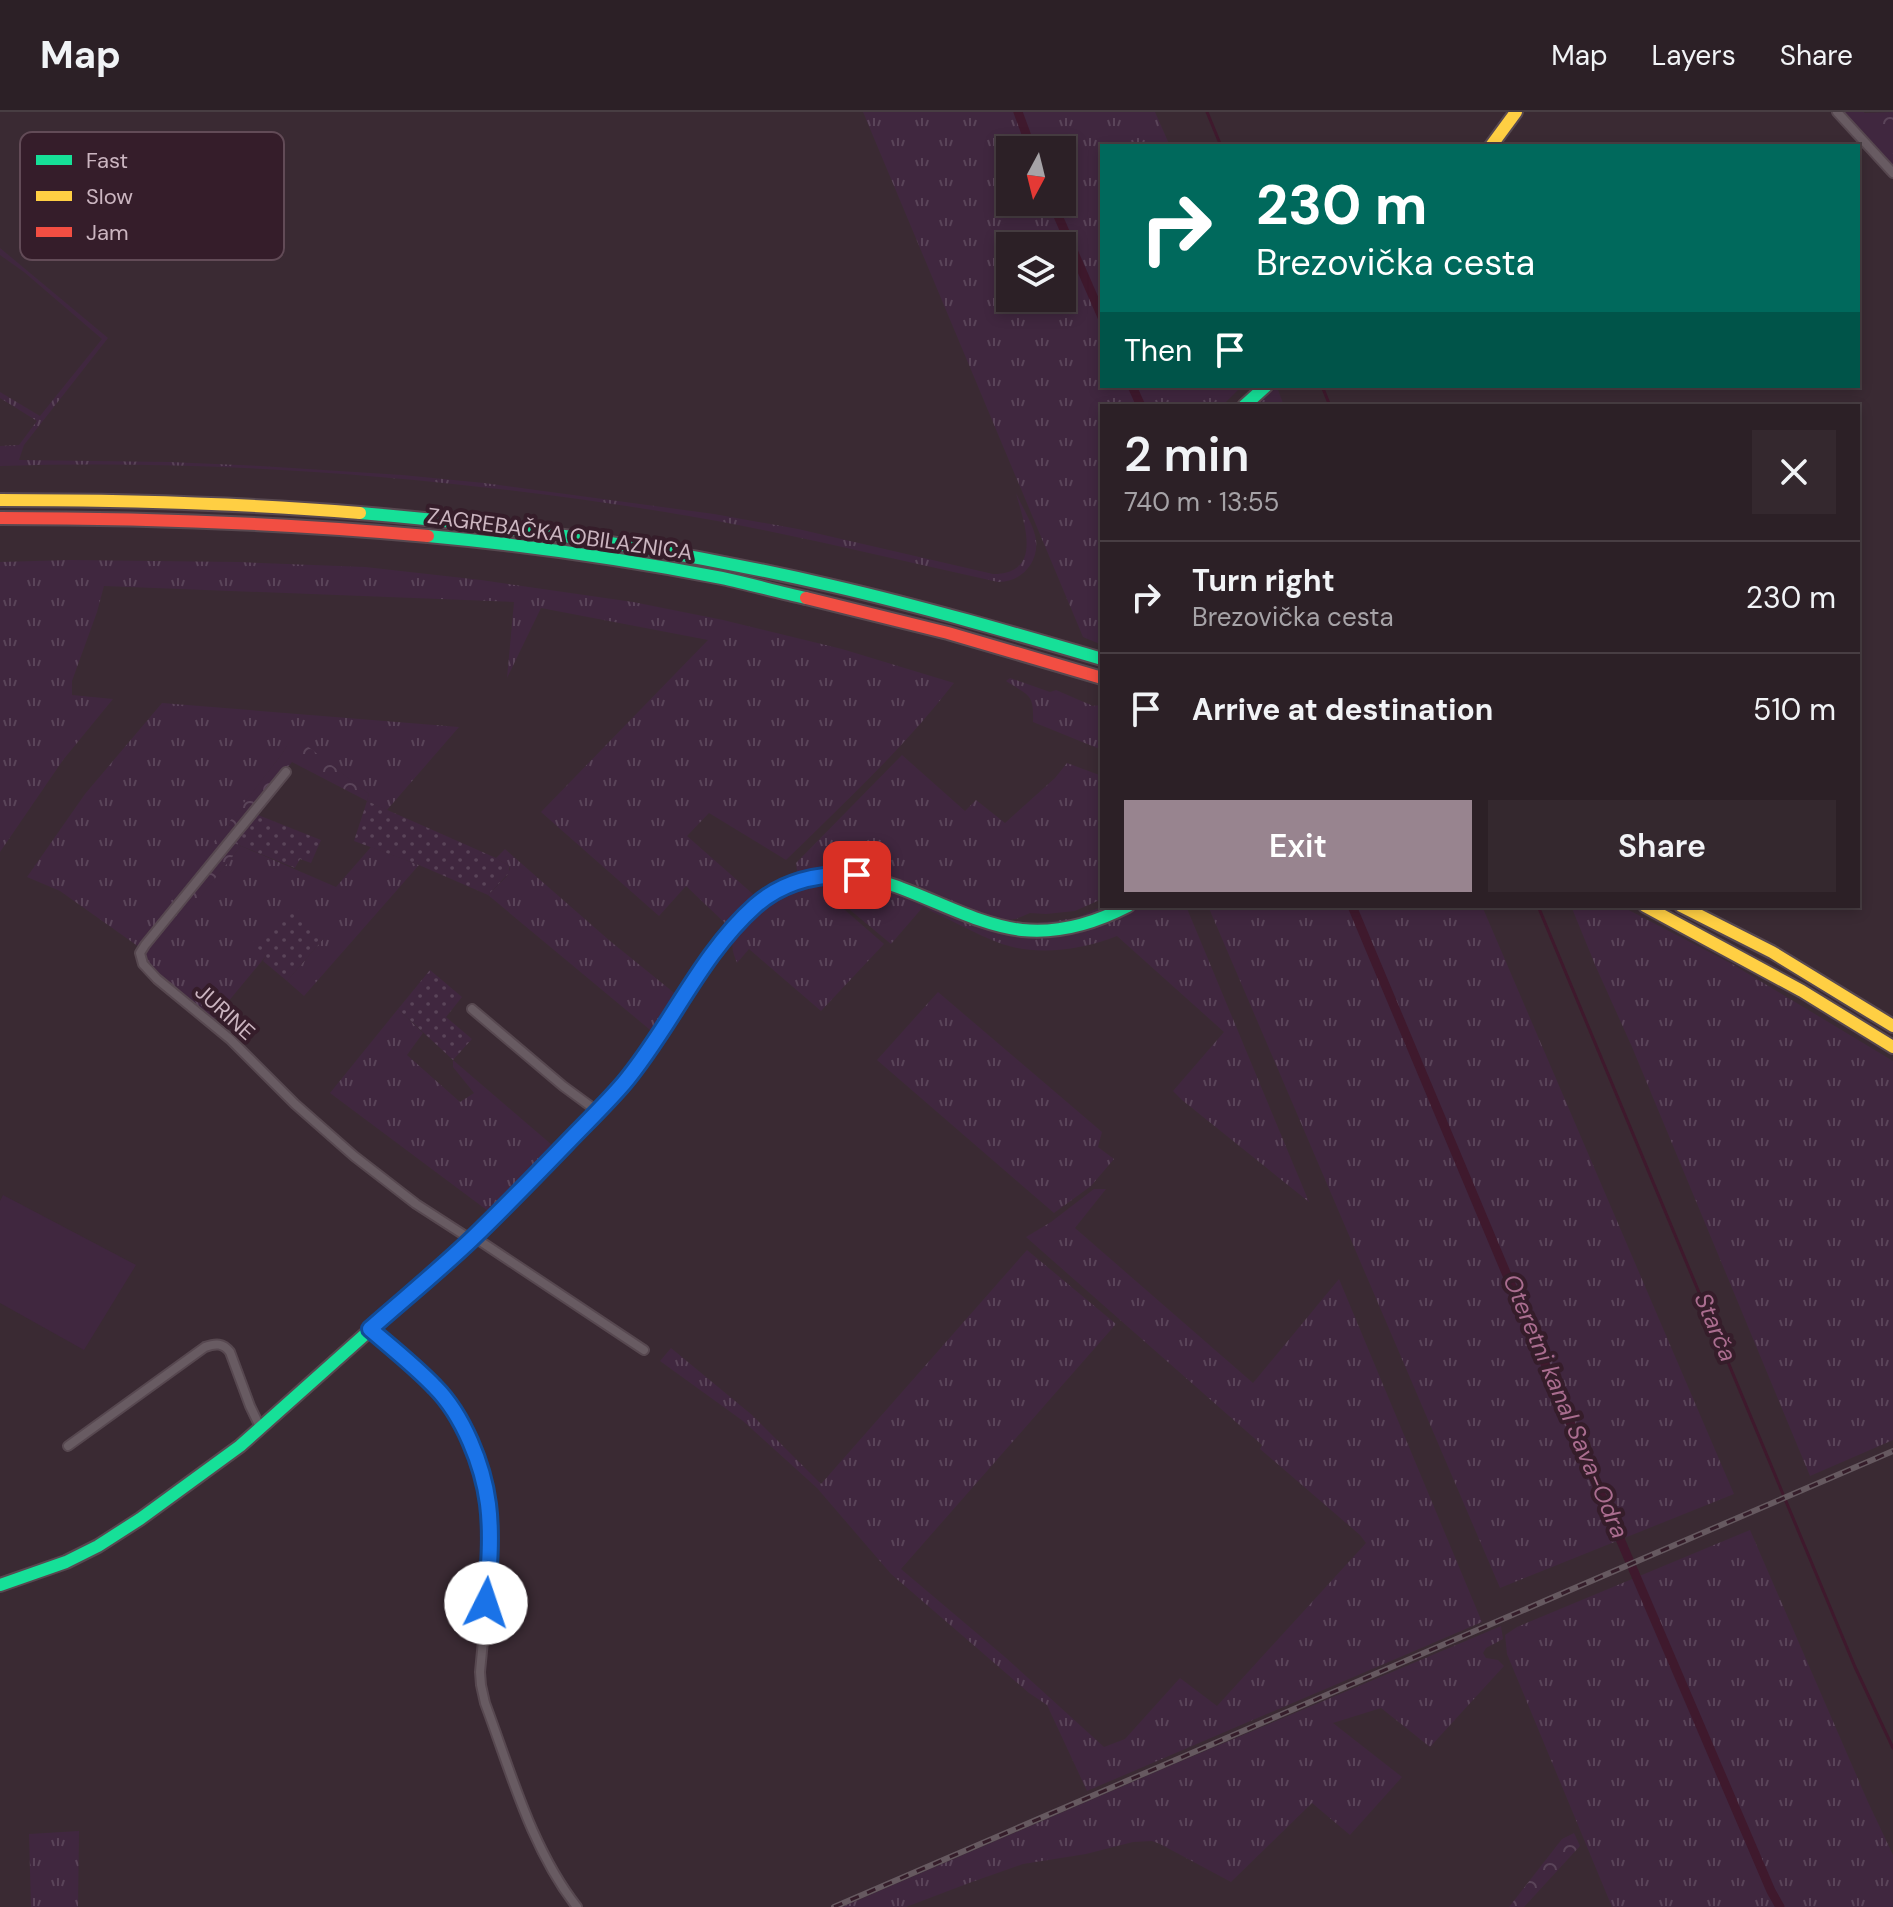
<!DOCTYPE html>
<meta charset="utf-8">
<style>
body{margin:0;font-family:"DM Sans",sans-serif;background:#34282e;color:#f1f3f6;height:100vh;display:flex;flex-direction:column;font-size:30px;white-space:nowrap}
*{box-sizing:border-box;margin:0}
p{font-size:26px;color:#a6a3a7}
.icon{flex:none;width:44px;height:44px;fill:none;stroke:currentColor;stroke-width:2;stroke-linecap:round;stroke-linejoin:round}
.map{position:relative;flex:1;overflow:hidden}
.sheet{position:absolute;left:1100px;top:292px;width:760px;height:504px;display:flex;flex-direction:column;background:#2c2026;border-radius:0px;box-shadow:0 4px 12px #0003,0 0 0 2px #483e43}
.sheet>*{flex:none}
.guide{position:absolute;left:1100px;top:32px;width:760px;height:244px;border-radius:0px;box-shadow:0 4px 12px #0003,0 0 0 2px #483e43;background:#00695c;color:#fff;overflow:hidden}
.needle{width:52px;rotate:187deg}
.tools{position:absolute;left:996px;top:24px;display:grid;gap:16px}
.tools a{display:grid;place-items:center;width:80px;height:80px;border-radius:0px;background:#2c2026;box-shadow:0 4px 12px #0003,0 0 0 2px #483e43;font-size:40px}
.pin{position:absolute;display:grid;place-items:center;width:68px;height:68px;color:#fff;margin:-34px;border-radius:16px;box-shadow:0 4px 12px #0006}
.me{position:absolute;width:88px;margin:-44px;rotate:4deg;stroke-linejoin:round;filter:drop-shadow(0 0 6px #0008)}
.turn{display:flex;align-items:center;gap:28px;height:168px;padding:0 24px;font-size:36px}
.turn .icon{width:104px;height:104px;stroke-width:2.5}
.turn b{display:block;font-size:56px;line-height:68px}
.then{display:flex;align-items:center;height:76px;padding:0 24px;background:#0003;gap:16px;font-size:30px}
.round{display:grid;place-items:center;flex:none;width:84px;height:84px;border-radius:0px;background:#34282e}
.headline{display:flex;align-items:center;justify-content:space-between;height:136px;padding:0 24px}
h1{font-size:48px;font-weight:600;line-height:60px}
.action{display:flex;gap:16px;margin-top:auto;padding:16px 24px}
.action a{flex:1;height:92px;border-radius:0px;background:#98848f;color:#fff;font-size:32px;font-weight:600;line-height:92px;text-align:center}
.action a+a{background:#34282e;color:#f1f3f6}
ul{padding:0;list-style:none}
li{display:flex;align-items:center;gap:24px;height:112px;padding:0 24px;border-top:2px solid #483e43}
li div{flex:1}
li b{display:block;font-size:30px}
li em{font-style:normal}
header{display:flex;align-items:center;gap:48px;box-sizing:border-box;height:112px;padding:0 40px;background:#2c2026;border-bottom:2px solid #483e43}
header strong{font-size:38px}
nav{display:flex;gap:44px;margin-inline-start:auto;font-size:28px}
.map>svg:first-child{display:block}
.grass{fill:url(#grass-tufts);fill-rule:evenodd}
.forest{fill:url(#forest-crowns)}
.park{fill:#40273f}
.garden{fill:url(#garden-dots)}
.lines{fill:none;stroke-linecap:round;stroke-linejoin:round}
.stream{stroke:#3f192d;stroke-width:3}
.canal{stroke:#3f192d;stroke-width:9}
.street-casing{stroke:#574850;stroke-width:12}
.fast-casing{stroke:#574850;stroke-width:16}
.slow-casing{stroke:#574850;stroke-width:16}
.jam-casing{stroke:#574850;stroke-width:16}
.street{stroke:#685b62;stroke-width:8}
.fast{stroke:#16e098;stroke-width:12}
.slow{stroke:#ffcf43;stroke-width:12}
.jam{stroke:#f24e42;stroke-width:12}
.rail-casing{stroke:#665960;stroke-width:6}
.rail{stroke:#351d2a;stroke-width:3;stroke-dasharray:9;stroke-linecap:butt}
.route-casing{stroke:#114b97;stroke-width:20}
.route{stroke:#1a73e8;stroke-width:14}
.labels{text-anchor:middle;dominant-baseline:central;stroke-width:8;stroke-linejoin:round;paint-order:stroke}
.street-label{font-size:22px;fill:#cbb5c0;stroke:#351d2a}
.water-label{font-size:24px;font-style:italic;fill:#aa6d8f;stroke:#351d2a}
.key{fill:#351d2a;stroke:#624b57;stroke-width:2}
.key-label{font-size:22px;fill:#cbb5c0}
</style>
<header>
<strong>Map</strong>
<nav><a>Map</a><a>Layers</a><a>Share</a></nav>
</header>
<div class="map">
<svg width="1893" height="1795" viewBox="0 0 1893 1795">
<defs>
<pattern id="grass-tufts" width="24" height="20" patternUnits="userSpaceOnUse" patternTransform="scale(2)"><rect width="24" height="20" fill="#40273f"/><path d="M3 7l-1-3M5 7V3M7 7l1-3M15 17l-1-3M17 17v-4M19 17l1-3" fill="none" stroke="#5a4459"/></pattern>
<pattern id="forest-crowns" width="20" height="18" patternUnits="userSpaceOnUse" patternTransform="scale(2)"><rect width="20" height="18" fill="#40273f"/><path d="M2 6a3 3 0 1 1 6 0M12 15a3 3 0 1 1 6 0" fill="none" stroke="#5a4459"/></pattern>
<pattern id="garden-dots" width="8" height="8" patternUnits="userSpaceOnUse" patternTransform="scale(2)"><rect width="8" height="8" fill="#40273f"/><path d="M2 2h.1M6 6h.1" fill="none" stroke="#5a4459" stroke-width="1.8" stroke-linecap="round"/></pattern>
</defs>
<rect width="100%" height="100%" fill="#3a2a33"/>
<g class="grass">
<path d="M 863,0 L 1155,0 L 1170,34 L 1102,34 L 1102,274 L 1242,274 L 1222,294 L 1102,294 L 1102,533 L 1083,525 ZM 1010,38 L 1062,38 L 1062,90 L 1010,90 ZM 1010,134 L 1062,134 L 1062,186 L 1010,186 Z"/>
<path d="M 1841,0 L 1864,0 L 1893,41 L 1893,57 Z"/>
<path d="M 0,136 L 108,226 L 24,333 L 19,348 L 169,350 L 260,354 L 402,363 L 484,371 L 714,402 L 798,417 L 993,462 C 1044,462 1024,411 1016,381 C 1022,395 1034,413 1036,428 C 1039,451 1020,471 998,470 C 887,446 777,418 665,400 C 446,365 222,347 0,354 L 0,334 L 19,333 L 37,309 L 0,286 L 0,280 L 40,304 L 102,227 L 24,160 L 0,143 Z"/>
<path d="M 1277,275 L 1284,294 L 1255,294 Z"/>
<path d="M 70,448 L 238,450 L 365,455 L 481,468 L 633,490 L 723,508 L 842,537 L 954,571 C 904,636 844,691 786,748 L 709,701 L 687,724 L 754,783 L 727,813 L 686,774 L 659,804 L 541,700 L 708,528 L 541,496 L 507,566 L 514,490 L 104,474 L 97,500 L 72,569 L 72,583 L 113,587 L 63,648 L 0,740 L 0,450 Z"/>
<path d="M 1010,566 L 1050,580 L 1056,578 L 1093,594 L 1100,593 L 1102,598 L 1102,638 L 1033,610 C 1034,581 1029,584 1006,569 Z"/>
<path d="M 162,591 L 459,615 L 387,698 L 367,689 L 369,682 L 293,624 L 282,642 L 182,772 L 187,775 L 139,835 L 60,779 L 27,765 L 85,682 Z"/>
<path d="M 902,643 L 965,699 L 976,688 L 1005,711 L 1055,666 L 1067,651 L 1102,664 L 1102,787 L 1075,799 L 1046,802 L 1030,801 L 1016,807 L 1006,808 L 977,800 L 909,770 L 870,758 L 848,755 L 797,759 L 796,751 Z"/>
<path d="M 241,734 L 336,775 L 371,735 L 419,753 L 304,884 L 287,869 L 324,826 L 253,830 L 266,844 L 213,908 C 200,898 145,859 145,845 C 144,835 154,826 160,819 L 169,823 Z"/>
<path d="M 505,737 L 610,829 L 678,884 L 655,922 L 488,783 L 507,764 L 510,757 L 509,754 L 496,746 Z"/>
<path d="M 843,768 L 864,769 L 886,774 L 978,813 L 1003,821 L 1033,825 L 1058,825 L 1083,820 L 1114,809 L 1139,794 L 1186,794 L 1309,1090 L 1182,988 L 1173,979 L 1224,920 L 1117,824 C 1082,838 1037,844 1002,832 C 975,822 949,807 923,795 L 891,832 L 832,783 L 823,769 Z"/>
<path d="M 820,770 L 830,785 L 884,832 L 821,899 L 749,837 L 737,851 C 734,843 730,834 734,826 C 743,800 794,774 820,770 Z"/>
<path d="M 1103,794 L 1116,794 C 1090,808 1058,816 1029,812 L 1076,806 Z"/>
<path d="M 1208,794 L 1482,794 L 1734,1382 L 1500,1476 Z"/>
<path d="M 1571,794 L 1621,794 L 1732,852 L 1893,949 L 1893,1328 L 1810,1364 L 1632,935 L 1596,855 Z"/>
<path d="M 938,880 L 1102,1020 L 1098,1035 L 1114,1047 L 1091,1074 L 1054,1101 L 877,948 Z"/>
<path d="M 398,897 L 423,921 L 407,943 L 460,990 L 474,981 L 453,955 L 453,948 L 552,1033 L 488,1099 L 330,981 Z"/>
<path d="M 1094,1077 L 1106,1077 L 1075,1116 L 1253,1271 L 1339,1167 L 1482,1510 L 1087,1679 L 1047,1593 L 1029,1581 L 891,1462 L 817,1376 L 764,1328 L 743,1309 L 660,1249 L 671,1236 L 752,1303 L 821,1372 L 1027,1138 L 1116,1212 L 901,1457 L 1005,1545 L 1104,1635 L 1125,1627 L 1180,1566 L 1217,1594 L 1366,1431 L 1360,1423 L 1260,1337 L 1262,1333 L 1026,1125 L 1051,1110 Z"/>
<path d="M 1750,1418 L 1868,1690 L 1893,1743 L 1893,1795 L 1612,1795 L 1507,1542 L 1505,1523 L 1517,1515 Z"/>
<path d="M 1501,1514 L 1503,1527 L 1486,1536 L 1483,1541 L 1486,1546 L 1498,1548 L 1504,1554 L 1430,1635 L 1381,1596 L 1333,1611 L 1402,1665 L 1350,1723 L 1312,1691 L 1231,1770 L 1160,1732 L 1152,1729 L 1133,1730 L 1086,1742 L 1023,1752 L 969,1771 L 906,1795 L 842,1795 L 1172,1653 Z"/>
<path d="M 79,1719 L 78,1795 L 31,1795 L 29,1722 Z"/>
</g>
<g class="forest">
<path d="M 1893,0 L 1893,42 L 1864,1 Z"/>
<path d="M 293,623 L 369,682 L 367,689 L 292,650 L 187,775 L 181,772 L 282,642 Z"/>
<path d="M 234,731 L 241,734 L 169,824 L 160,819 Z"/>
<path d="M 1574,1721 L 1580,1734 L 1524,1795 L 1509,1795 L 1562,1727 Z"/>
</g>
<path class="park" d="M 3,1083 L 136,1153 L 84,1238 L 0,1191 L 0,1089 Z"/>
<g class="garden">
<path d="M 367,689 L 496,746 L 509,754 L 509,761 L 488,783 L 419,753 L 354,729 Z"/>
<path d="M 258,703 L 321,728 L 311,751 L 300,747 L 295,756 L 234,731 Z"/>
<path d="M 296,795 L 324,826 L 287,869 L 263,849 L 266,844 L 252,831 Z"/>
<path d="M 430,858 L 462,885 L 446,905 L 472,927 L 453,948 L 398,897 Z"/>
</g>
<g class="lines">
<g class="stream">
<path d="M 1207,0 L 1221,34"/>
<path d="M 1322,274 L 1330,294"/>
<path d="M 1538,794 L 1855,1555 L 1893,1636"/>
</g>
<g class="canal">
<path d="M 1018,0 L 1032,38"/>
<path d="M 1052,90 L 1102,205"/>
<path d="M 1132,274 L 1141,294"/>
<path d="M 1352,794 L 1512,1175 L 1771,1779 L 1780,1795"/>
</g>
<defs>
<g id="street">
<path d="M 1837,0 L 1893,61"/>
<path d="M 286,660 L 145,833 L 140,841 L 143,852 L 157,867 L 230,927 L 295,992 L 354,1044 L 416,1092 L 464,1123 L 480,1129 L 644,1238"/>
<path d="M 472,897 L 563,974 L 597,999"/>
<path d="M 370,1217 C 398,1241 434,1267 454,1298 C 505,1377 488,1471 480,1560 L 481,1573 L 485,1591 C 511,1660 531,1736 577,1795"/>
<path d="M 68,1334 L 205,1235 C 216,1231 223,1231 230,1240 L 250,1294 L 261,1317"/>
</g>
<g id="fast">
<path d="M 1244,294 L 1266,274"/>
<path d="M 360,401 C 519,414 677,438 833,474 C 924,495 1013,521 1102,547"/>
<path d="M 428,424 C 526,433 625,447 722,466 C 750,472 778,480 806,486"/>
<path d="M 767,786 C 854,721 936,808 1022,818 C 1060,822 1095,811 1128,794"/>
<path d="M 0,1473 L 66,1450 L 98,1434 L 140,1407 L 240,1334 L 463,1135 L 588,1009"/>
</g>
<g id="slow">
<path d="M 1491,34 L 1516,0"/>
<path d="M 0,388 C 120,388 240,391 360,401"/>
<path d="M 1645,794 L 1802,879 L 1893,935"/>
<path d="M 1681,794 L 1772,840 L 1893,914"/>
</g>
<g id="jam">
<path d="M 0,406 C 143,406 285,411 428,424"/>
<path d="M 806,486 L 948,521 L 1102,566"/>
<path d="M 588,1009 C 614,982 638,954 659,922 C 692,873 720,822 767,786"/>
</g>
</defs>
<use href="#street" class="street-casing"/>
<use href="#fast" class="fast-casing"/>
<use href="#slow" class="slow-casing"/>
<use href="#jam" class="jam-casing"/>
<use href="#street" class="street"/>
<use href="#fast" class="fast"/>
<use href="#slow" class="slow"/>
<use href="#jam" class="jam"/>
<defs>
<path id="rail" d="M 834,1795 L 1893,1339"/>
</defs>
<use href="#rail" class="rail-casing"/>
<use href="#rail" class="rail"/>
</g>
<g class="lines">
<defs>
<path id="route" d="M 486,1491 C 489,1458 492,1424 488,1392 C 483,1353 463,1303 435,1275 C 415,1254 392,1236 370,1217 C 405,1186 442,1156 475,1124 C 506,1094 536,1063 565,1033 C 585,1012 606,992 624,971 C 671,915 700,843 755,794 C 783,769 820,761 857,763"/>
</defs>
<use href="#route" class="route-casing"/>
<use href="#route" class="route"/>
</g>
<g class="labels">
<g class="street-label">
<text transform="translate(560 422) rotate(8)">ZAGREBAČKA OBILAZNICA</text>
<text transform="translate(225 900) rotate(42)">JURINE</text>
</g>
<g class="water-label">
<text transform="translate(1716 1215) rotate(67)">Starča</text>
<text transform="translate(1566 1294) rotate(67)">Oteretni kanal Sava-Odra</text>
</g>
</g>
<rect x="20" y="20" width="264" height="128" rx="12" class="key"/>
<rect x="36" y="43" width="36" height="10" fill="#16e098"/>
<rect x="36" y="79" width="36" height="10" fill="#ffcf43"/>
<rect x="36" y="115" width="36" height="10" fill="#f24e42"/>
<g class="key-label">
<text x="86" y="56">Fast</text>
<text x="86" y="92">Slow</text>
<text x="86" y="128">Jam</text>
</g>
</svg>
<div class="tools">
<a><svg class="needle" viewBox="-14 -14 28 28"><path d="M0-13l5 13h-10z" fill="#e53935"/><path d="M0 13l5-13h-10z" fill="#a6a3a7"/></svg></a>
<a><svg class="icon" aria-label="layers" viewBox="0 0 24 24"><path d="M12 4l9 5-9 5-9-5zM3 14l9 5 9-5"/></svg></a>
</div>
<div class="pin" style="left:857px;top:763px;background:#d93025"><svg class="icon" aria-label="arrive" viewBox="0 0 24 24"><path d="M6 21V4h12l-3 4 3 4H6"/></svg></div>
<svg class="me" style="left:486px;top:1491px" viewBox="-20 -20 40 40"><circle r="19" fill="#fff"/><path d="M0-13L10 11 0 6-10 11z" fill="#1a73e8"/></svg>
<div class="guide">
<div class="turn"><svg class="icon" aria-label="right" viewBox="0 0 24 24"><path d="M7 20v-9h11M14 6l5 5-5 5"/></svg><div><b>230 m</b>Brezovička cesta</div></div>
<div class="then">Then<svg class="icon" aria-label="arrive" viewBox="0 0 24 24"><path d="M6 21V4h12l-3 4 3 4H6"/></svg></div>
</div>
<section class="sheet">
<div class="headline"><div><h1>2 min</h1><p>740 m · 13:55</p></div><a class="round"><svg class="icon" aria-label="close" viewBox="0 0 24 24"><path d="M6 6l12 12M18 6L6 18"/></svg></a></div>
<ul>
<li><svg class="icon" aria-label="right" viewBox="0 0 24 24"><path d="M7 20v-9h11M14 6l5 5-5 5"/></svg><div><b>Turn right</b><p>Brezovička cesta</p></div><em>230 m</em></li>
<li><svg class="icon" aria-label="arrive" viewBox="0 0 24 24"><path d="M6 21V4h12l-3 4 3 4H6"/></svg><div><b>Arrive at destination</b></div><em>510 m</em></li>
</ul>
<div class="action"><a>Exit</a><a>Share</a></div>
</section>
</div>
